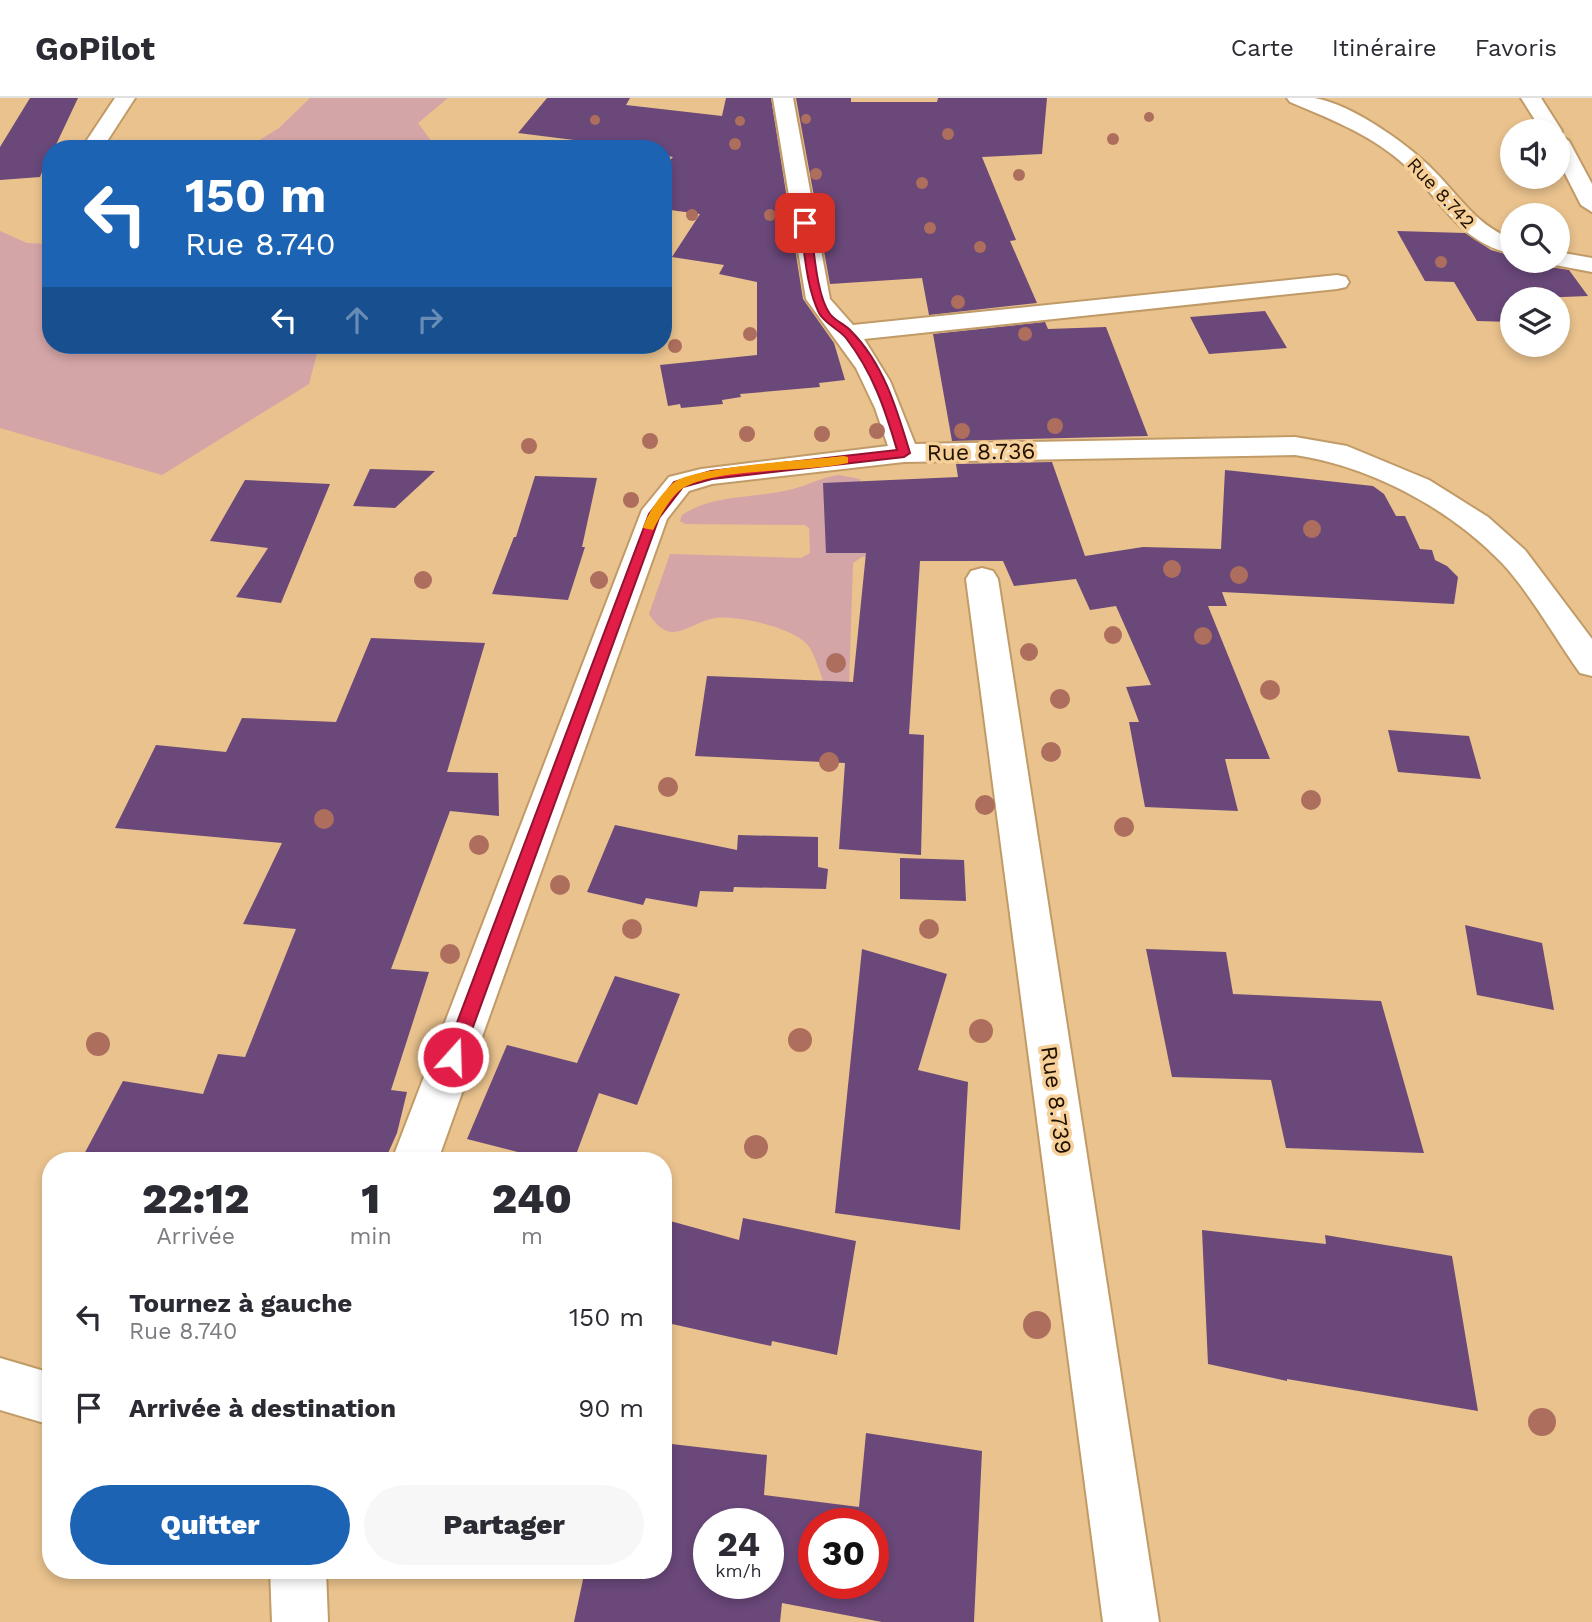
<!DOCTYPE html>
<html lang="fr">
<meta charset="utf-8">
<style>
body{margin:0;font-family:"Work Sans",sans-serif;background:#f7f7f7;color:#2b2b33;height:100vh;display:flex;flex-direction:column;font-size:26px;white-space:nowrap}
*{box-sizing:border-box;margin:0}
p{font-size:23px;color:#7c7c81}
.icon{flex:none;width:38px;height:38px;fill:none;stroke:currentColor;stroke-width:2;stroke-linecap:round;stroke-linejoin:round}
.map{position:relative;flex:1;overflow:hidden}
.details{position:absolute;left:42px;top:1054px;width:630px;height:427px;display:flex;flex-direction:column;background:#fff;border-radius:28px;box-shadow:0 4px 10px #0003}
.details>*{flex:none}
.banner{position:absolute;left:42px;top:42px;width:630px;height:214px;border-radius:28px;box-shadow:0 4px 10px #0003;background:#1d63b3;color:#fff;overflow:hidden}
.buttons{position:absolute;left:1500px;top:21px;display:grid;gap:14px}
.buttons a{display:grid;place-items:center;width:70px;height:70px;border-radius:50%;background:#fff;box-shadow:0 4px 10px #0003;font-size:35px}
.speed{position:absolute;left:693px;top:1410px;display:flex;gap:14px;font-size:35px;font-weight:700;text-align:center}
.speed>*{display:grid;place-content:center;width:91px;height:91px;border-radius:50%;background:#fff;box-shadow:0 4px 10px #0003;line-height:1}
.speed small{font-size:18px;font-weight:400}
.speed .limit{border:10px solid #d22;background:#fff;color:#111}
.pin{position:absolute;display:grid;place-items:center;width:60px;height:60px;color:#fff;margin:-30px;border-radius:14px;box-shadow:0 4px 10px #0006}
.me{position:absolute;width:77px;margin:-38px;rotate:20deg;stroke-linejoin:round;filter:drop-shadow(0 0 5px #0008)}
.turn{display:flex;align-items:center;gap:24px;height:147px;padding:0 28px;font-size:32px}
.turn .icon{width:91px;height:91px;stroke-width:2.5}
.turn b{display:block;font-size:49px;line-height:60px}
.lanes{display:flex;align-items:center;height:66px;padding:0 28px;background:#0003;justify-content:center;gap:35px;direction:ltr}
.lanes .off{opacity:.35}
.eta{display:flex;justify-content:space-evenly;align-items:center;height:119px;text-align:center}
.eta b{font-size:42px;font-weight:800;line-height:49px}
.cta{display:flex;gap:14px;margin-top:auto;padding:14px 28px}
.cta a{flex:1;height:80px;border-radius:42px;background:#1d63b3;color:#fff;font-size:28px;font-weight:800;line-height:80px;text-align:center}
.cta a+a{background:#f7f7f7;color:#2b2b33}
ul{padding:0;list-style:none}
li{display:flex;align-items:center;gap:21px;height:91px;padding:0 28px}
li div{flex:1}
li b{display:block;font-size:26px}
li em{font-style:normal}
header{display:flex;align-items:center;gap:42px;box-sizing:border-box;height:98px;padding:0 35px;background:#fff;border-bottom:2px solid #e1e1e2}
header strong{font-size:33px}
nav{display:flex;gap:38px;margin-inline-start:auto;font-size:24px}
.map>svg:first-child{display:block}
.green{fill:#d4a5a7}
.building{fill:#6a487a;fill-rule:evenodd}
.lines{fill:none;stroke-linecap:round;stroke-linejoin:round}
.street-casing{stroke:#c19b67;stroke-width:4}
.street{fill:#fff;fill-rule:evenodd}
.tree{fill:#ae6e5d}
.route{fill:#e11d48;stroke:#92132f;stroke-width:2}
.slow{fill:#f59e0b}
.labels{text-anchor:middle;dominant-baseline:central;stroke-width:7;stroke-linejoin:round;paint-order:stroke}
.far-street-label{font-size:19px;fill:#201200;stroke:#f6cf99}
.street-label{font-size:23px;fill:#201200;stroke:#f6cf99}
</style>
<header>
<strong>GoPilot</strong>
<nav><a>Carte</a><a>Itinéraire</a><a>Favoris</a></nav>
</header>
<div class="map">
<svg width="1592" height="1524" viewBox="0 0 1592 1524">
<rect width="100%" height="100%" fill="#e9c28d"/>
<g class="green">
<path d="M 310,0 L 448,0 L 418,25 L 436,49 L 433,51 L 245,51 L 279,30 Z"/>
<path d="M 0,133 L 27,145 L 51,146 L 51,247 L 319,247 L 309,286 L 162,377 L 0,330 Z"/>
<path d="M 839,377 L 860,381 L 871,459 L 862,459 L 853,465 L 848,618 L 832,612 C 825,592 820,568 810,550 C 798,530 737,517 715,520 C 687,525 671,551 649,516 L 670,456 L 801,460 L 810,455 L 809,430 L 805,427 L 685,426 L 680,423 L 682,417 C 715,395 756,401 793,391 C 809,387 822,379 839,377 Z"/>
</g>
<g class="building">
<path d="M 30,0 L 78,0 L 54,51 L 51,51 L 40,79 L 0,82 L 0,49 Z"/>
<path d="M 547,0 L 630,0 L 626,7 L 722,18 L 726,0 L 771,0 L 803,201 L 834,245 L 845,282 L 819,285 L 820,289 L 740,296 L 741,299 L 722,302 L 723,306 L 681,310 L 680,306 L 668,308 L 660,267 L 757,257 L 757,184 L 719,176 L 724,167 L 672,159 L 700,116 L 663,111 L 663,69 L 673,59 L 663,57 L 663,51 L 611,51 L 595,49 L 598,45 L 518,35 Z"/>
<path d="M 796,0 L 851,0 L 851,4 L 937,4 L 938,0 L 1047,0 L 1042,56 L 982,59 L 1016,142 L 1010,143 L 1037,205 L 929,217 L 922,180 L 830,186 Z"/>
<path d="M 1397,133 L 1465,135 L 1491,152 L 1512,158 L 1512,163 L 1544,163 L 1550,169 L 1569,172 L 1588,198 L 1512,201 L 1512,224 L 1477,223 L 1454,184 L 1425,183 Z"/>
<path d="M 1265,213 L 1287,250 L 1209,256 L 1190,219 Z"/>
<path d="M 1045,224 L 1048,231 L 1106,229 L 1148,338 L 952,343 L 933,236 Z"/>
<path d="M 1052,364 L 1085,458 L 1143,449 L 1221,451 L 1225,372 L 1373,388 L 1384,396 L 1396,418 L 1405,418 L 1420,451 L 1432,452 L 1435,462 L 1447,468 L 1458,479 L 1454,506 L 1222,494 L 1227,508 L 1208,508 L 1270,661 L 1225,661 L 1238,713 L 1145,709 L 1129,624 L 1139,624 L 1126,589 L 1151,587 L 1116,508 L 1090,512 L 1076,481 L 1014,488 L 1003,463 L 920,463 L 909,636 L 924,637 L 921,757 L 839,751 L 845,665 L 695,658 L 707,578 L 853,584 L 866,455 L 826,455 L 823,385 L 958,379 L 956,366 Z"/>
<path d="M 370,371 L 435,373 L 395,410 L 353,408 Z"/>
<path d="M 535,378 L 597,380 L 582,449 L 585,449 L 568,502 L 492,496 L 514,439 L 516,439 Z"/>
<path d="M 245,382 L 330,386 L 281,505 L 236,499 L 268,450 L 210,443 Z"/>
<path d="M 371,540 L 485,545 L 447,674 L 498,675 L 499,718 L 450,713 L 391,871 L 429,874 L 391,992 L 407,994 L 397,1035 L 385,1062 L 81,1062 L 123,983 L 203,996 L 218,956 L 245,959 L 296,831 L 243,826 L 282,745 L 115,730 L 156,647 L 226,654 L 242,620 L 336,624 Z"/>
<path d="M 1388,632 L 1469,638 L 1481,681 L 1398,674 Z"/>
<path d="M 615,727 L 737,752 L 738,737 L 818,739 L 818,769 L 828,771 L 826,791 L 734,789 L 733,794 L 700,793 L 697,809 L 646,800 L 643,807 L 587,794 Z"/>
<path d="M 900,760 L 964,762 L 966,803 L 900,801 Z"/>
<path d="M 1465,827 L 1542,845 L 1554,912 L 1477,897 Z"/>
<path d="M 862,851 L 947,876 L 918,972 L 968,984 L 960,1132 L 835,1115 Z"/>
<path d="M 1146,851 L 1226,854 L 1233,896 L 1381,903 L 1424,1055 L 1286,1050 L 1271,982 L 1172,979 Z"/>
<path d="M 615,878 L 680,896 L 637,1007 L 599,995 L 574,1062 L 549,1062 L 467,1041 L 507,947 L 577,965 Z"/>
<path d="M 743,1120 L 856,1143 L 837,1257 L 772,1243 L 771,1248 L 663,1224 L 663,1121 L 739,1142 Z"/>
<path d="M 1202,1132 L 1326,1146 L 1325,1137 L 1452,1158 L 1478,1313 L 1287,1281 L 1287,1283 L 1208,1266 Z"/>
<path d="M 866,1335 L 982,1353 L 974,1524 L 882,1524 L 782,1505 L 780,1524 L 574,1524 L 585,1472 L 663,1472 L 663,1345 L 767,1357 L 764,1397 L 859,1409 ZM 709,1426 L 768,1426 L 768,1486 L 709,1486 ZM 814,1426 L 873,1426 L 873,1486 L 814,1486 Z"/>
</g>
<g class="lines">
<defs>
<g id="street">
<path d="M 115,0 L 135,0 L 102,51 L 81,51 Z"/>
<path d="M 773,0 L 793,0 L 830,201 L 853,227 L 1337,177 L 1346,179 L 1349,184 L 1346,189 L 1337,191 L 864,241 L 890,283 L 915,346 L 1295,339 L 1347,348 L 1429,382 L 1488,419 L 1525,452 L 1592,541 L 1592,578 L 1580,575 C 1555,540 1530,495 1502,465 C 1449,410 1370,368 1295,357 L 904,364 L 712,386 L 689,393 L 667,421 L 438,1062 L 392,1062 L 642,412 L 669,379 L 701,371 L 888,348 L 875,310 L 856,270 L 806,201 Z"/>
<path d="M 1287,0 C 1296,0 1305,0 1314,0 C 1353,6 1414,50 1440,79 C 1463,104 1479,128 1512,141 L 1512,156 C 1454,142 1440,97 1399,62 C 1367,35 1328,20 1290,4 Z"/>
<path d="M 1521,0 L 1541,0 L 1562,33 L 1560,37 L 1569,43 L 1592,86 L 1592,114 L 1581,107 L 1558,62 L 1558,33 L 1542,33 Z"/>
<path d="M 1558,154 L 1592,160 L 1592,174 L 1550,166 L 1547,163 L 1558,163 Z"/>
<path d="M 982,470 L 993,473 L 998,481 L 1159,1524 L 1103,1524 L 966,481 L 971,473 Z"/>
<path d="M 0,1260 L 51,1275 L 51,1327 L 0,1312 Z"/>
<path d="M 270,1472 L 326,1472 L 328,1524 L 272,1524 Z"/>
</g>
</defs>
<use href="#street" class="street-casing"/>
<use href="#street" class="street"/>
</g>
<g class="tree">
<circle cx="1149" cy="19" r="5"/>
<circle cx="806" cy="21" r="5"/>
<circle cx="595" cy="22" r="5"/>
<circle cx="740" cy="23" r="5"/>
<circle cx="948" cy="36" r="6"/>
<circle cx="1113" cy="41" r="6"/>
<circle cx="735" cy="46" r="6"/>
<circle cx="816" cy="76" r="6"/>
<circle cx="1019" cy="77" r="6"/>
<circle cx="922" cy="85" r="6"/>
<circle cx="692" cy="117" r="6"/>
<circle cx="770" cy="117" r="6"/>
<circle cx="930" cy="130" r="6"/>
<circle cx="980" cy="149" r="6"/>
<circle cx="1441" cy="164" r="6"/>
<circle cx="958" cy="204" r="7"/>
<circle cx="750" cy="236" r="7"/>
<circle cx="1025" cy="236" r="7"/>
<circle cx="675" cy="248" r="7"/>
<circle cx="1055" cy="328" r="8"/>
<circle cx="877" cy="333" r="8"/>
<circle cx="962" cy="333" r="8"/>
<circle cx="747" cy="336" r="8"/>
<circle cx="822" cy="336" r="8"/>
<circle cx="650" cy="343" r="8"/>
<circle cx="529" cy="348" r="8"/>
<circle cx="631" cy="402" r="8"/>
<circle cx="1312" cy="431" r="9"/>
<circle cx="1172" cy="471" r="9"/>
<circle cx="1239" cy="477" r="9"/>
<circle cx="423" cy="482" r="9"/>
<circle cx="599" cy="482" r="9"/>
<circle cx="1113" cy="537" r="9"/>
<circle cx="1203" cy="538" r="9"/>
<circle cx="1029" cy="554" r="9"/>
<circle cx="836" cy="565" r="10"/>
<circle cx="1270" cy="592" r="10"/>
<circle cx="1060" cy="601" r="10"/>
<circle cx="1051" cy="654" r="10"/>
<circle cx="829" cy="664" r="10"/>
<circle cx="668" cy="689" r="10"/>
<circle cx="1311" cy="702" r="10"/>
<circle cx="985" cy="707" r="10"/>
<circle cx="324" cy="721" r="10"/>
<circle cx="1124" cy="729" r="10"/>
<circle cx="479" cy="747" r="10"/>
<circle cx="560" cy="787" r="10"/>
<circle cx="632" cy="831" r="10"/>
<circle cx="929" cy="831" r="10"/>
<circle cx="450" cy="856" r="10"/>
<circle cx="981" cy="933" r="12"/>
<circle cx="800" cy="942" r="12"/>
<circle cx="98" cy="946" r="12"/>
<circle cx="756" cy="1049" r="12"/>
<circle cx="1037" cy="1227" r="14"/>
<circle cx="1542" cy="1324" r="14"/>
</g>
<path class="route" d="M 805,123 L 810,125 C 814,149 816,197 830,216 C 835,223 845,226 851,233 C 884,266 897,312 910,355 L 904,359 L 712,381 L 683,389 L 659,420 L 462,959 L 460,965 L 453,968 L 447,965 L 444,959 L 649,416 L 674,384 L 711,373 L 897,352 C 885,311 873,275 846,240 C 839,231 825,226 819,215 C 806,188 805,155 800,125 Z"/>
<path class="slow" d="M 844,358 L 848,359 L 848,365 C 803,375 723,369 685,389 C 671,396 660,419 653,432 L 643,430 C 648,414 661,396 673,385 C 694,368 811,362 844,358 Z"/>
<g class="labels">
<g class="far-street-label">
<text transform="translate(1441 95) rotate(47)">Rue 8.742</text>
</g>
<g class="street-label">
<text transform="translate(981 354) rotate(-1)">Rue 8.736</text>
<text transform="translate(1056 1002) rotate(82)">Rue 8.739</text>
</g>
</g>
</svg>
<div class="buttons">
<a><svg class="icon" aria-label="sound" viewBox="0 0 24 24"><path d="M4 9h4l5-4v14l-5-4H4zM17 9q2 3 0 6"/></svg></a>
<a><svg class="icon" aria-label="search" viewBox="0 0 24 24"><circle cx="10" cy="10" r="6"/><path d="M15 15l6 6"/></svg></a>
<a><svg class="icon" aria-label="layers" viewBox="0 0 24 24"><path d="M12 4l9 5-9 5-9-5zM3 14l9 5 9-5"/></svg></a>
</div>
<div class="speed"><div>24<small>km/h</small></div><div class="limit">30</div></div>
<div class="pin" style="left:805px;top:125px;background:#d93025"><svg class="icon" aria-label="arrive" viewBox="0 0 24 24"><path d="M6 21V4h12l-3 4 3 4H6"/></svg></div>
<svg class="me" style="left:453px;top:959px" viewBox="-20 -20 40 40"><circle r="17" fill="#e11d48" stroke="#fff" stroke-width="3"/><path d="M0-11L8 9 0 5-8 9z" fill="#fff"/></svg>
<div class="banner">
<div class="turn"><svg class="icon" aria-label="left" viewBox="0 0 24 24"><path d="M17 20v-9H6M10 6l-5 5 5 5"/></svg><div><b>150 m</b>Rue 8.740</div></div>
<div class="lanes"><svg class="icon" aria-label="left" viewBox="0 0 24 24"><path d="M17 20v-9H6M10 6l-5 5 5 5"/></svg><svg class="icon off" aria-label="ahead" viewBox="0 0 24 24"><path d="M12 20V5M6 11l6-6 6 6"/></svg><svg class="icon off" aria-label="right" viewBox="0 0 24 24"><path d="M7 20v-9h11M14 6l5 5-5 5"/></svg></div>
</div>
<section class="details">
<div class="eta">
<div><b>22:12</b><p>Arrivée</p></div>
<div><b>1</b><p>min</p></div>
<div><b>240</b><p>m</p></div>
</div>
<ul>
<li><svg class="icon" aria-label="left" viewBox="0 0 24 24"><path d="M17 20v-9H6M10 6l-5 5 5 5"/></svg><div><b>Tournez à gauche</b><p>Rue 8.740</p></div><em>150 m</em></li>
<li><svg class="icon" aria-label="arrive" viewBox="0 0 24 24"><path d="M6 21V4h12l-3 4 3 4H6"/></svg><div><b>Arrivée à destination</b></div><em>90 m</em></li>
</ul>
<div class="cta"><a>Quitter</a><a>Partager</a></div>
</section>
</div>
